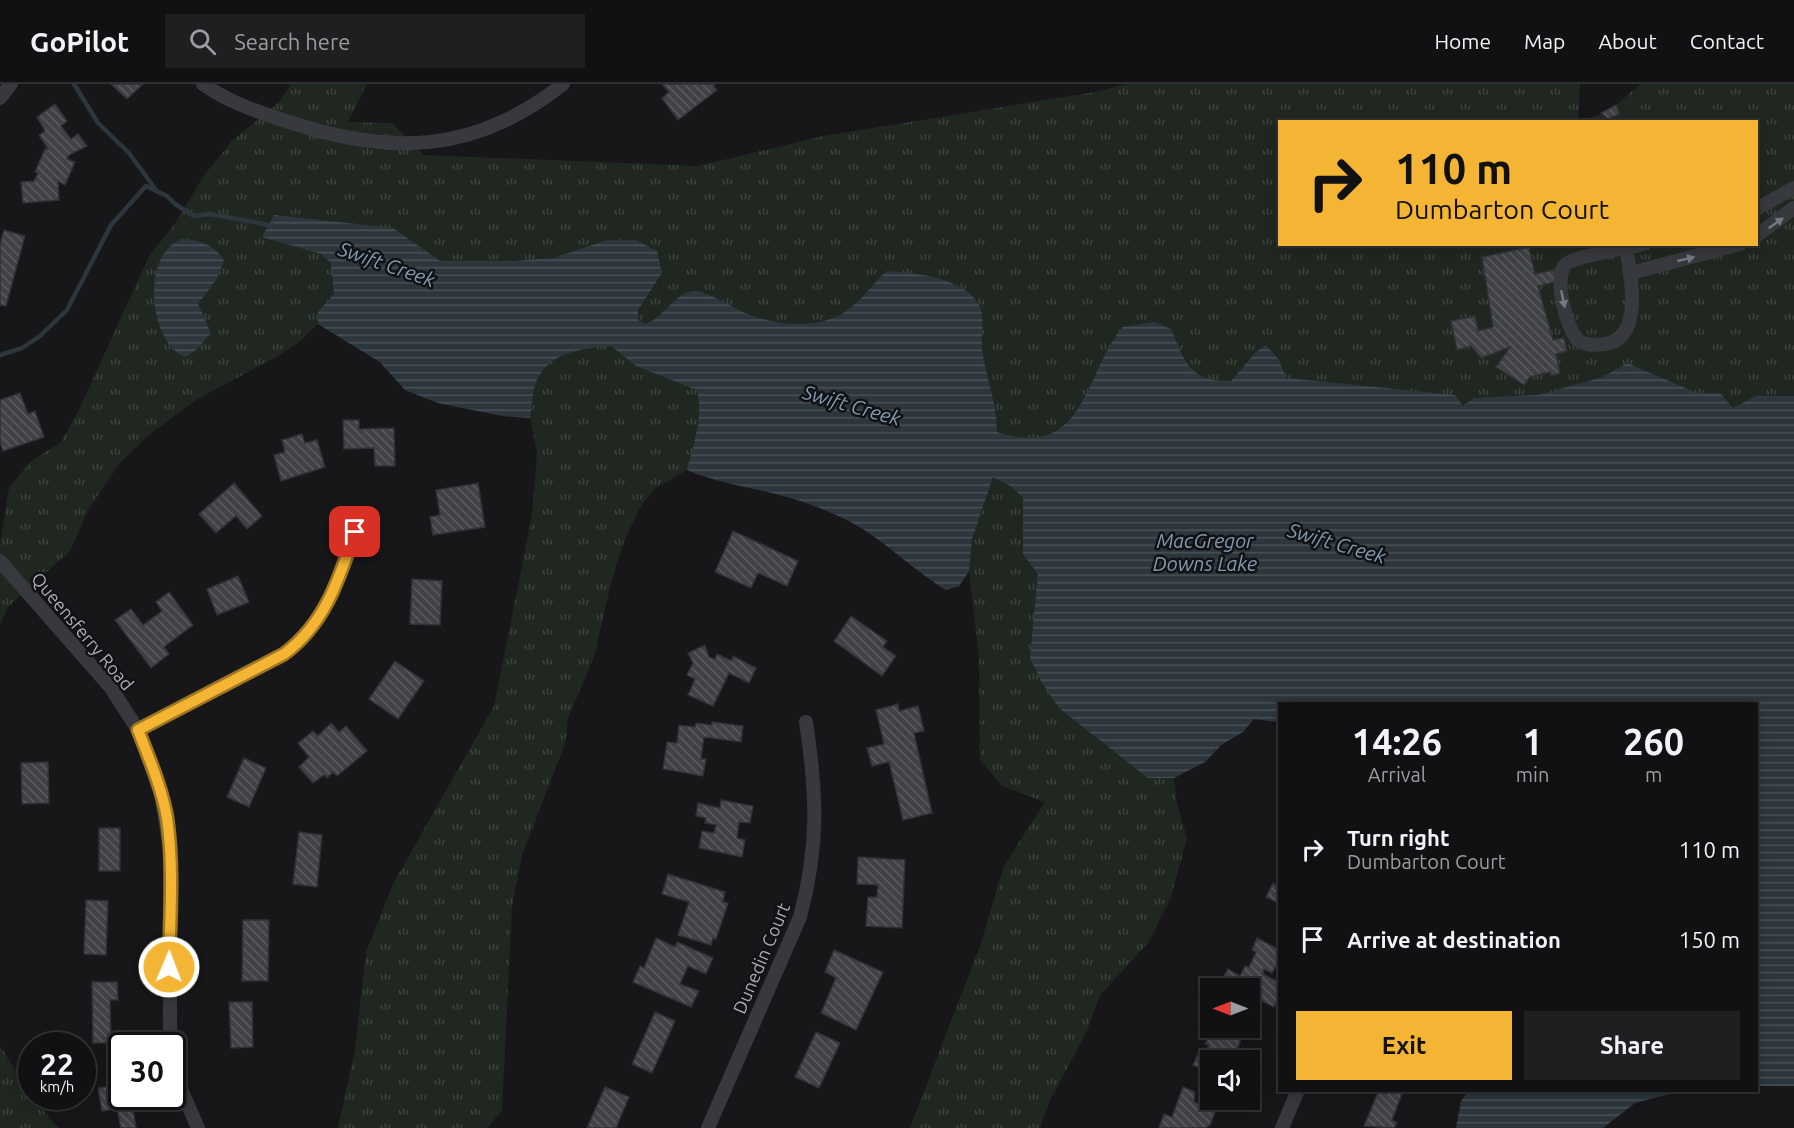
<!DOCTYPE html>
<style>
body{margin:0;font-family:Ubuntu,sans-serif;background:#1e1f21;color:#f1f3f6;height:100vh;display:flex;flex-direction:column;font-size:22px;white-space:nowrap}
*{box-sizing:border-box;margin:0}
p{font-size:20px;color:#9c9da0}
.icon{flex:none;width:33px;height:33px;fill:none;stroke:currentColor;stroke-width:2;stroke-linecap:round;stroke-linejoin:round}
.map{position:relative;flex:1;overflow:hidden}
.panel{position:absolute;left:1278px;top:618px;width:480px;height:390px;display:flex;flex-direction:column;background:#111113;border-radius:0px;box-shadow:0 3px 15px #0003,0 0 0 2px #303133}
.panel>*{flex:none}
.hud{position:absolute;left:1278px;top:36px;width:480px;height:126px;border-radius:0px;box-shadow:0 3px 15px #0003,0 0 0 2px #303133;background:#f4b534;color:#111;overflow:hidden}
.needle{width:39px;rotate:270deg}
.buttons{position:absolute;left:1200px;top:894px;display:grid;gap:12px}
.buttons a{display:grid;place-items:center;width:60px;height:60px;border-radius:0px;background:#111113;box-shadow:0 3px 15px #0003,0 0 0 2px #303133;font-size:30px}
.speed{position:absolute;left:18px;top:948px;display:flex;gap:12px;font-size:30px;font-weight:700;text-align:center}
.speed>*{display:grid;place-content:center;width:78px;height:78px;border-radius:50%;background:#111113;box-shadow:0 3px 15px #0003,0 0 0 2px #303133;line-height:1}
.speed small{font-size:15px;font-weight:400}
.speed .limit{border:3px solid #111;border-radius:9px;background:#fff;color:#111}
.pin{position:absolute;display:grid;place-items:center;width:51px;height:51px;color:#fff;margin:-26px;border-radius:12px;box-shadow:0 3px 9px #0006}
.me{position:absolute;width:66px;margin:-33px;rotate:1deg;stroke-linejoin:round;filter:drop-shadow(0 0 4px #0008)}
.turn{display:flex;align-items:center;gap:21px;height:126px;padding:0 18px;font-size:27px}
.turn .icon{width:78px;height:78px;stroke-width:2.5}
.turn b{display:block;font-size:42px;line-height:51px}
.eta{display:flex;justify-content:space-evenly;align-items:center;height:102px;text-align:center}
.eta b{font-size:36px;font-weight:700;line-height:42px}
.primary-button{display:flex;gap:12px;margin-top:auto;padding:12px 18px}
.primary-button a{flex:1;height:69px;border-radius:0px;background:#f4b534;color:#111;font-size:24px;font-weight:700;line-height:69px;text-align:center}
.primary-button a+a{background:#1e1f21;color:#f1f3f6}
ul{padding:0;list-style:none}
li{display:flex;align-items:center;gap:18px;height:90px;padding:0 18px}
li div{flex:1}
li b{display:block;font-size:22px}
li em{font-style:normal}
header{display:flex;align-items:center;gap:36px;box-sizing:border-box;height:84px;padding:0 30px;background:#111113;border-bottom:2px solid #303133}
header strong{font-size:28px}
nav{display:flex;gap:33px;margin-inline-start:auto;font-size:21px}
.search{width:420px;height:54px;background:#1e1f21;display:flex;align-items:center;gap:15px;box-sizing:border-box;padding:0 21px;border-radius:0px;color:#9c9da0;font-size:22px}
.map>svg:first-child{display:block}
.grass{fill:url(#grass-tufts)}
.water{fill:url(#water-rules)}
.lines{fill:none;stroke-linecap:round;stroke-linejoin:round}
.stream{stroke:#2d363d;stroke-width:4.5}
.building{fill:url(#building-back-hatch);stroke:#313135;stroke-width:1.5}
.minor{stroke:#38393e;stroke-width:14}
.oneway{fill:#767982}
.route-casing{stroke:#9f7622;stroke-width:15}
.route{stroke:#f4b534;stroke-width:10}
.labels{text-anchor:middle;dominant-baseline:central;stroke-width:5;stroke-linejoin:round;paint-order:stroke}
.street-label{font-size:18px;fill:#a9aeb9;stroke:#121214}
.water-label{font-size:20px;font-style:italic;fill:#809bb4;stroke:#121214}
</style>
<header>
<strong>GoPilot</strong>
<div class="search"><svg class="icon" aria-label="search" viewBox="0 0 24 24"><circle cx="10" cy="10" r="6"/><path d="M15 15l6 6"/></svg>Search here</div>
<nav><a>Home</a><a>Map</a><a>About</a><a>Contact</a></nav>
</header>
<div class="map">
<svg width="1794" height="1044" viewBox="0 0 1794 1044">
<defs>
<pattern id="grass-tufts" width="24" height="20" patternUnits="userSpaceOnUse" patternTransform="scale(1.5)"><rect width="24" height="20" fill="#1f2720"/><path d="M3 7l-1-3M5 7V3M7 7l1-3M15 17l-1-3M17 17v-4M19 17l1-3" fill="none" stroke="#3d443e"/></pattern>
<pattern id="water-rules" width="6" height="5" patternUnits="userSpaceOnUse" patternTransform="scale(1.5)"><rect width="6" height="5" fill="#2d363d"/><path d="M0 2.5h6" fill="none" stroke="#495157"/></pattern>
<pattern id="building-back-hatch" width="6" height="6" patternUnits="userSpaceOnUse" patternTransform="scale(1.5)"><rect width="6" height="6" fill="#414246"/><path d="M-1 5l2 2M0 0l6 6M5-1l2 2" fill="none" stroke="#5a5b5f"/></pattern>
</defs>
<rect width="100%" height="100%" fill="#171719"/>
<g class="grass">
<path d="M 291,0 L 367,0 L 348,38 L 392,39 L 424,71 L 698,82 L 823,52 L 1095,8 L 1128,0 L 1580,0 L 1578,37 L 1280,38 L 1280,160 L 1756,160 L 1756,38 L 1584,37 L 1614,23 L 1640,0 L 1794,0 L 1794,1002 L 1757,1002 L 1756,620 L 1280,620 L 1279,638 L 1254,635 L 1243,648 L 1221,661 L 1205,678 L 1174,694 L 1177,720 L 1187,754 L 1171,813 L 1149,858 L 1100,911 L 1086,949 L 1050,1016 L 1040,1044 L 910,1044 L 981,859 L 1004,782 L 1045,718 L 1002,702 L 980,676 L 979,574 L 969,488 L 959,502 L 946,506 C 918,489 895,467 869,449 C 852,437 826,426 806,419 C 767,405 725,402 687,386 L 653,406 L 639,425 L 624,458 L 612,495 L 594,573 L 568,634 L 565,660 L 522,771 L 512,823 L 502,1026 L 487,1044 L 338,1044 L 355,966 L 366,868 L 393,800 L 494,622 L 532,431 L 537,369 L 530,334 L 503,332 L 438,319 L 405,306 L 380,278 L 318,240 L 299,258 L 276,273 L 196,316 L 150,350 L 119,380 L 88,426 L 70,467 L 9,522 L 0,540 L 0,460 L 9,404 L 30,378 L 61,358 L 79,326 L 149,172 L 174,141 L 203,93 L 232,57 L 279,18 Z"/>
<path d="M 0,962 L 32,1012 L 58,1044 L 0,1044 Z"/>
</g>
<g class="water">
<path d="M 274,131 L 393,144 L 440,177 L 515,177 L 554,174 L 607,156 L 636,156 L 657,167 L 662,189 L 638,226 L 638,236 L 645,240 C 665,234 676,205 697,207 C 704,207 735,224 743,228 C 777,243 826,248 855,220 C 867,210 875,197 887,187 C 914,189 964,193 979,221 C 986,233 980,253 982,266 C 986,294 997,319 997,348 C 1087,377 1083,289 1123,243 L 1154,238 L 1171,245 C 1185,279 1190,298 1231,297 L 1256,268 L 1266,261 L 1279,276 L 1286,294 L 1455,311 L 1463,322 L 1474,314 L 1538,311 L 1603,293 L 1627,279 L 1697,309 L 1720,309 L 1733,324 L 1756,312 L 1794,312 L 1794,1002 L 1757,1002 L 1756,620 L 1280,620 L 1279,638 L 1254,635 L 1243,648 L 1221,661 L 1205,678 L 1174,694 L 1148,694 L 1059,624 L 1041,597 L 1030,574 L 1038,490 L 1023,470 L 1023,414 L 1012,403 L 993,393 L 972,455 L 969,487 L 959,502 L 946,506 C 918,489 895,467 869,449 C 852,437 826,426 806,419 C 767,405 725,402 687,386 C 693,361 704,332 697,306 L 636,282 L 611,262 C 582,265 551,267 537,296 C 532,307 532,323 530,334 L 503,332 L 438,319 L 405,306 L 380,278 L 318,240 L 318,228 L 334,210 L 331,179 L 321,170 L 262,153 Z"/>
<path d="M 182,155 C 199,156 216,161 224,177 L 216,196 L 198,220 L 211,249 L 196,266 L 185,273 C 150,260 139,171 182,155 Z"/>
<path d="M 1469,1007 L 1469,1006 L 1681,1007 L 1635,1019 L 1603,1044 L 1456,1044 L 1461,1017 Z"/>
</g>
<g class="lines">
<g class="stream">
<path d="M 74,0 L 98,39 L 129,69 L 156,106"/>
<path d="M 0,271 L 22,264 L 40,252 L 67,226 L 111,141 L 146,102 L 167,112 L 175,120 L 194,132 L 209,130 L 275,142"/>
</g>
</g>
<g class="building">
<path d="M 111,0 L 143,0 L 127,15 Z"/>
<path d="M 662,0 L 715,0 L 713,2 L 717,6 L 678,36 L 662,14 L 669,8 Z"/>
<path d="M 55,20 L 67,37 L 61,42 L 71,55 L 78,50 L 87,62 L 69,71 L 67,75 L 75,78 L 65,101 L 58,97 L 59,116 L 23,119 L 21,98 L 34,97 L 38,89 L 35,88 L 45,65 L 48,65 L 39,51 L 45,47 L 37,33 Z"/>
<path d="M 1616,21 L 1620,30 L 1608,35 L 1601,29 Z"/>
<path d="M 4,146 L 25,152 L 6,222 L 0,221 L 0,160 Z"/>
<path d="M 1529,163 L 1535,190 L 1554,186 L 1555,198 L 1538,202 L 1553,256 L 1564,254 L 1567,267 L 1556,270 L 1560,289 L 1551,292 L 1550,288 L 1530,293 L 1524,301 L 1496,283 L 1510,263 L 1481,274 L 1471,262 L 1457,266 L 1451,237 L 1475,232 L 1478,247 L 1493,243 L 1482,173 Z"/>
<path d="M 20,309 L 28,330 L 35,327 L 44,353 L 3,367 L 0,358 L 0,316 Z"/>
<path d="M 343,336 L 359,336 L 359,345 L 394,344 L 395,382 L 375,382 L 374,364 L 344,365 Z"/>
<path d="M 302,350 L 305,359 L 317,356 L 325,383 L 281,397 L 274,371 L 285,368 L 282,356 Z"/>
<path d="M 234,399 L 262,432 L 247,445 L 236,432 L 216,449 L 199,430 Z"/>
<path d="M 478,399 L 485,443 L 433,451 L 430,433 L 440,431 L 436,406 Z"/>
<path d="M 733,447 L 798,477 L 787,502 L 758,489 L 751,504 L 715,488 Z"/>
<path d="M 238,492 L 249,518 L 217,531 L 207,505 Z"/>
<path d="M 412,495 L 442,497 L 440,541 L 410,540 Z"/>
<path d="M 169,508 L 193,541 L 164,563 L 169,570 L 151,584 L 115,536 L 131,525 L 143,541 L 162,527 L 156,518 Z"/>
<path d="M 851,532 L 887,557 L 883,563 L 896,572 L 882,592 L 834,557 Z"/>
<path d="M 705,561 L 709,573 L 715,575 L 717,570 L 732,577 L 733,572 L 756,584 L 749,599 L 729,589 L 713,622 L 688,611 L 695,595 L 687,591 L 693,579 L 688,569 Z"/>
<path d="M 395,577 L 424,597 L 398,635 L 369,615 Z"/>
<path d="M 898,620 L 899,627 L 918,622 L 924,647 L 914,649 L 932,729 L 903,736 L 889,678 L 872,682 L 867,664 L 884,660 L 876,626 Z"/>
<path d="M 712,638 L 743,642 L 741,658 L 704,653 L 701,675 L 706,675 L 703,692 L 663,685 L 667,658 L 677,659 L 679,641 L 695,643 L 696,639 L 712,641 Z"/>
<path d="M 331,639 L 339,648 L 346,642 L 367,667 L 337,692 L 333,688 L 327,694 L 324,691 L 313,699 L 299,683 L 309,673 L 298,659 L 313,647 L 318,652 Z"/>
<path d="M 244,674 L 266,684 L 249,723 L 227,713 Z"/>
<path d="M 48,678 L 49,719 L 22,720 L 21,679 Z"/>
<path d="M 721,716 L 753,722 L 750,739 L 739,738 L 737,754 L 745,756 L 742,773 L 699,764 L 702,747 L 714,749 L 716,741 L 705,739 L 706,734 L 696,732 L 698,719 L 720,724 Z"/>
<rect x="99" y="744" width="21" height="43"/>
<path d="M 299,748 L 322,751 L 317,803 L 293,800 Z"/>
<path d="M 858,773 L 905,776 L 902,844 L 866,842 L 868,813 L 877,813 L 878,801 L 857,800 Z"/>
<path d="M 668,790 L 725,808 L 723,818 L 728,819 L 716,855 L 713,854 L 711,861 L 678,851 L 689,818 L 662,810 Z"/>
<path d="M 1273,799 L 1280,803 L 1280,820 L 1266,813 Z"/>
<path d="M 86,816 L 108,817 L 106,871 L 84,870 Z"/>
<path d="M 243,836 L 269,836 L 268,897 L 242,897 Z"/>
<path d="M 656,854 L 675,863 L 677,858 L 713,874 L 706,890 L 688,882 L 680,900 L 699,907 L 691,923 L 633,898 L 640,882 L 644,884 Z"/>
<path d="M 1257,854 L 1280,866 L 1280,876 L 1272,889 L 1264,885 L 1263,890 L 1280,899 L 1280,912 L 1274,923 L 1250,911 L 1250,904 L 1237,904 L 1221,897 L 1228,885 L 1240,892 L 1245,882 L 1249,883 L 1256,868 L 1252,866 Z"/>
<path d="M 834,866 L 883,888 L 856,946 L 821,929 L 836,894 L 825,888 Z"/>
<path d="M 92,898 L 117,898 L 118,916 L 110,916 L 111,959 L 93,959 Z"/>
<path d="M 229,918 L 252,918 L 253,963 L 231,964 Z"/>
<path d="M 655,928 L 675,937 L 652,989 L 632,980 Z"/>
<path d="M 1213,944 L 1245,944 L 1235,971 L 1224,968 L 1221,976 L 1210,976 L 1210,988 L 1193,981 L 1200,966 L 1206,968 L 1209,961 L 1205,960 Z"/>
<path d="M 816,948 L 840,959 L 819,1004 L 795,993 Z"/>
<path d="M 122,1000 L 122,1012 L 131,1012 L 136,1044 L 121,1044 L 117,1025 L 102,1027 L 98,1004 Z"/>
<path d="M 605,1003 L 629,1013 L 616,1044 L 587,1044 Z"/>
<path d="M 1183,1003 L 1195,1008 L 1194,1018 L 1216,1026 L 1210,1041 L 1205,1044 L 1159,1044 L 1164,1030 L 1172,1033 Z"/>
<path d="M 1379,1006 L 1403,1007 L 1392,1036 L 1397,1039 L 1394,1044 L 1364,1042 Z"/>
</g>
<g class="lines">
<g class="minor">
<path d="M 203,0 C 228,18 258,28 286,37 C 390,72 475,70 563,0"/>
<path d="M 0,14 L 11,0"/>
<path d="M 1756,125 L 1794,104"/>
<path d="M 1756,152 L 1794,124"/>
<path d="M 1626,164 C 1631,191 1644,254 1605,260 C 1597,261 1586,262 1579,257 C 1566,246 1553,192 1566,180 C 1573,173 1631,163 1645,160"/>
<path d="M 1631,189 L 1740,160"/>
<path d="M 0,477 L 111,604 L 138,646 L 161,710 L 170,765 L 170,962"/>
<path d="M 138,646 L 284,570 C 325,540 339,495 355,448"/>
<path d="M 172,974 L 180,1003 L 198,1044"/>
<path d="M 708,1044 L 800,833 C 819,762 817,711 806,638"/>
<path d="M 1282,1044 L 1298,1006"/>
</g>
</g>
<defs><path id="oneway-solid" d="M-6-.8H1V-3.2L6.5 0L1 3.2V.8H-6Z" transform="scale(1.5)"/></defs>
<g class="oneway">
<use href="#oneway-solid" transform="translate(1776 139) rotate(-35)"/>
<use href="#oneway-solid" transform="translate(1686 175) rotate(-13)"/>
<use href="#oneway-solid" transform="translate(1563 215) rotate(78)"/>
</g>
<g class="lines">
<defs>
<path id="route" d="M 169,883 C 170,834 174,783 167,734 C 162,704 149,674 138,646 L 284,570 C 325,540 339,495 355,448"/>
</defs>
<use href="#route" class="route-casing"/>
<use href="#route" class="route"/>
</g>
<g class="labels">
<g class="street-label">
<text transform="translate(83 547) rotate(50)">Queensferry Road</text>
<text transform="translate(761 874) rotate(-67)">Dunedin Court</text>
</g>
<g class="water-label">
<text transform="translate(387 180) rotate(19)">Swift Creek</text>
<text transform="translate(852 321) rotate(16)">Swift Creek</text>
<text x="1205" y="456">MacGregor<tspan x="1205" dy="23">Downs Lake</tspan></text>
<text transform="translate(1337 459) rotate(16)">Swift Creek</text>
</g>
</g>
</svg>
<div class="buttons">
<a><svg class="needle" viewBox="-14 -14 28 28"><path d="M0-13l5 13h-10z" fill="#e53935"/><path d="M0 13l5-13h-10z" fill="#9c9da0"/></svg></a>
<a><svg class="icon" aria-label="sound" viewBox="0 0 24 24"><path d="M4 9h4l5-4v14l-5-4H4zM17 9q2 3 0 6"/></svg></a>
</div>
<div class="speed"><div>22<small>km/h</small></div><div class="limit">30</div></div>
<div class="pin" style="left:355px;top:448px;background:#d93025"><svg class="icon" aria-label="arrive" viewBox="0 0 24 24"><path d="M6 21V4h12l-3 4 3 4H6"/></svg></div>
<svg class="me" style="left:169px;top:883px" viewBox="-20 -20 40 40"><circle r="17" fill="#f4b534" stroke="#fff" stroke-width="3"/><path d="M0-11L8 9 0 5-8 9z" fill="#fff"/></svg>
<div class="hud">
<div class="turn"><svg class="icon" aria-label="right" viewBox="0 0 24 24"><path d="M7 20v-9h11M14 6l5 5-5 5"/></svg><div><b>110 m</b>Dumbarton Court</div></div>
</div>
<section class="panel">
<div class="eta">
<div><b>14:26</b><p>Arrival</p></div>
<div><b>1</b><p>min</p></div>
<div><b>260</b><p>m</p></div>
</div>
<ul>
<li><svg class="icon" aria-label="right" viewBox="0 0 24 24"><path d="M7 20v-9h11M14 6l5 5-5 5"/></svg><div><b>Turn right</b><p>Dumbarton Court</p></div><em>110 m</em></li>
<li><svg class="icon" aria-label="arrive" viewBox="0 0 24 24"><path d="M6 21V4h12l-3 4 3 4H6"/></svg><div><b>Arrive at destination</b></div><em>150 m</em></li>
</ul>
<div class="primary-button"><a>Exit</a><a>Share</a></div>
</section>
</div>
